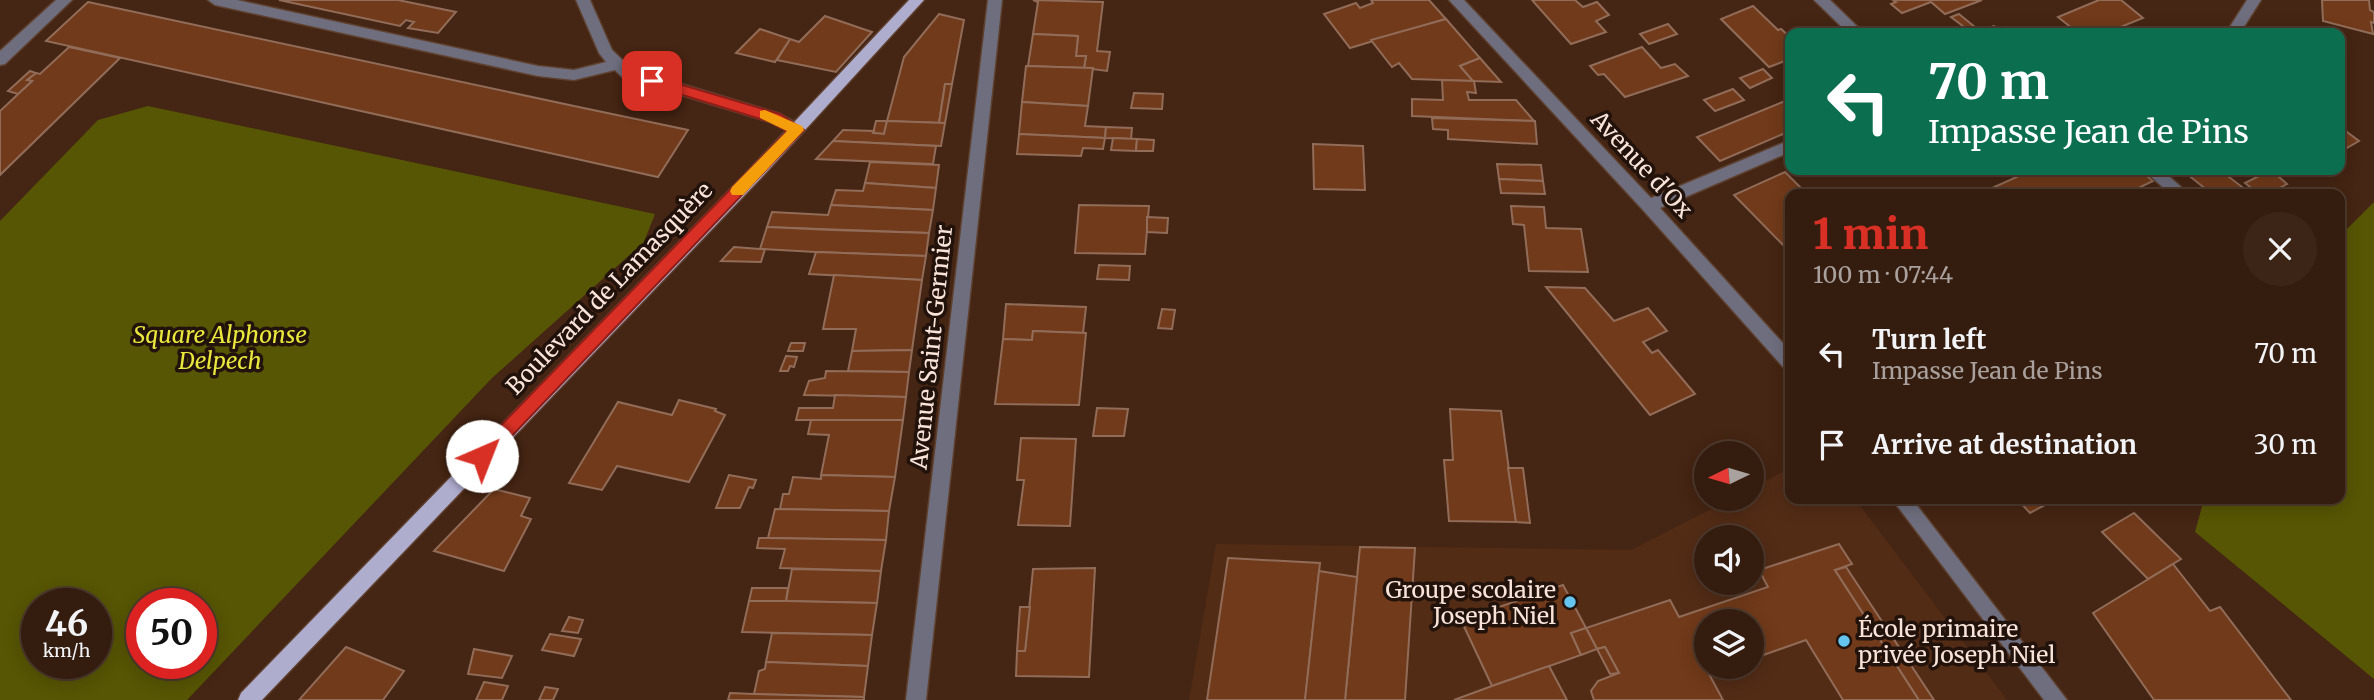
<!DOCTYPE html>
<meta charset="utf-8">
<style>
body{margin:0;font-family:Merriweather,serif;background:#3c2517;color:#f1f3f6;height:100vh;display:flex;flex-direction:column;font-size:26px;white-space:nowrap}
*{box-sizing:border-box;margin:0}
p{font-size:23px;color:#a9a19e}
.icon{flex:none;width:38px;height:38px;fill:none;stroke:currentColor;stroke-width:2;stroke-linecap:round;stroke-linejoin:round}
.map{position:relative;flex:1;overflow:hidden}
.drawer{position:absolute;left:1785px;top:189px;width:560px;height:315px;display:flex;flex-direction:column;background:#341c0e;border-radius:14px;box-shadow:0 4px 18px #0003,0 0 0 2px #4e3a2e}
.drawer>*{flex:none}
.banner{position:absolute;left:1785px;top:28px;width:560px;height:147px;border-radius:14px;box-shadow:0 4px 18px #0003,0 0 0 2px #4e3a2e;background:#0b6e4f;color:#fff;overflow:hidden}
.needle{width:46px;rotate:265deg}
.tools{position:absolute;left:1694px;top:441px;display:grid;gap:14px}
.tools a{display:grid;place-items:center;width:70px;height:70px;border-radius:50%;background:#341c0e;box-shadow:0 4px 18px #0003,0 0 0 2px #4e3a2e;font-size:35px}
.speed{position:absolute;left:21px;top:588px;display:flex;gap:14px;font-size:35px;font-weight:700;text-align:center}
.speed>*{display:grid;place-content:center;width:91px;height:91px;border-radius:50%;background:#341c0e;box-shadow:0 4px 18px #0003,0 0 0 2px #4e3a2e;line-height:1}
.speed small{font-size:18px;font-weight:400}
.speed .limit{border:10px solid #d22;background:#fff;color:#111}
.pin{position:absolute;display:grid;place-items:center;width:60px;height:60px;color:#fff;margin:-30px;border-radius:14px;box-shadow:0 4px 10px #0006}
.me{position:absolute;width:77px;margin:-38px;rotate:44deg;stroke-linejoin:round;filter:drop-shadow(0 0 5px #0008)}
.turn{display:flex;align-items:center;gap:24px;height:147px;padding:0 28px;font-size:32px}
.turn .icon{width:91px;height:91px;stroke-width:2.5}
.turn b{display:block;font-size:49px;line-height:60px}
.round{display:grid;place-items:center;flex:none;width:74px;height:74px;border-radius:37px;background:#3c2517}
.head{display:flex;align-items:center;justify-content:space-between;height:119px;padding:0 28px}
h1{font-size:42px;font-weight:800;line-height:52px;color:#d93025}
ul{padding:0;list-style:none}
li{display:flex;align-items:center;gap:21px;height:91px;padding:0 28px}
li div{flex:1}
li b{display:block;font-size:26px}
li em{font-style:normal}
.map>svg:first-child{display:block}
.built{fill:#532c16;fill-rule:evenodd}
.green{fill:#575604;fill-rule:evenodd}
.building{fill:#713a1a;stroke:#916c59;stroke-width:2}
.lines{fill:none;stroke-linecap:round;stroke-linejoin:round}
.minor-casing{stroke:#5e402f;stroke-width:3}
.major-casing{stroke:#5e402f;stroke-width:3}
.minor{fill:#6f6e7e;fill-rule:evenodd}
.major{fill:#afadce;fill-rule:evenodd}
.route{fill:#d93025;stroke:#8d1f18;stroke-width:2}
.slow{fill:#f59e0b}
.poi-dot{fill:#65c5ee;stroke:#21120b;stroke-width:2.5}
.labels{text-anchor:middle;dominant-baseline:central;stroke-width:7;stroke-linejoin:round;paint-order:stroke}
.street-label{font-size:23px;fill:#fae4d9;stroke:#21120b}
.park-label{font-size:23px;font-style:italic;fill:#eae83d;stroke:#21120b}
.poi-label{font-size:23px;fill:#fae4d9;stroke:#21120b;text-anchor:end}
</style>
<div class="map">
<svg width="2374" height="700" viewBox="0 0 2374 700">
<rect width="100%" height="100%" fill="#452513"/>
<path class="built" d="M 1790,468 L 1790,499 L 1855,499 L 2007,700 L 1189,700 L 1216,544 L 1631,550 L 1731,499 L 1752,499 L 1752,488 ZM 1706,537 L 1752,537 L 1752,583 L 1706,583 ZM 1706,621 L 1752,621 L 1752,667 L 1706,667 Z"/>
<g class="green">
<path d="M 148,106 L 655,214 L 644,242 L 492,378 L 187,700 L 0,700 L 0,221 L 98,120 ZM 37,604 L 96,604 L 96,663 L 37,663 ZM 142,604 L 201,604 L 201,663 L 142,663 Z"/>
<path d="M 2374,202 L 2374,679 L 2195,532 L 2204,499 L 2340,499 L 2340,236 Z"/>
</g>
<g class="building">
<path d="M 279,0 L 398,0 L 456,12 L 438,33 L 408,28 L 414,22 L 406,20 L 400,26 Z"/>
<path d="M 1033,0 L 1103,2 L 1097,51 L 1110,52 L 1107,71 L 1084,68 L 1086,56 L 1076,56 L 1078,36 L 1033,34 L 1038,2 Z"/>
<path d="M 1371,0 L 1429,0 L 1446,19 L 1350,48 L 1324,14 L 1356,3 L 1360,8 L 1373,3 Z"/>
<path d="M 1532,0 L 1575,0 L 1583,7 L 1597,2 L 1609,15 L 1596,21 L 1606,32 L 1571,44 Z"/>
<path d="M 1893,0 L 1982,0 L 1945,14 L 1931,2 L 1902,13 L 1891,4 L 1896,2 Z"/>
<path d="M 2099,0 L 2121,0 L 2143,18 L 2113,30 L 2117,33 L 2078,33 L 2058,17 Z"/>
<path d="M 2322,0 L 2369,0 L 2370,10 L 2374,12 L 2374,23 L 2371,22 L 2373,34 L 2323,21 Z"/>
<path d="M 88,2 L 574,106 L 688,130 L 658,177 L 46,41 Z"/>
<path d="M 1753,6 L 1778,30 L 1781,29 L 1790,37 L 1790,59 L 1769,67 L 1721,19 Z"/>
<path d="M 939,14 L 964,20 L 952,84 L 945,84 L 939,123 L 887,121 L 904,57 Z"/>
<path d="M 1959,14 L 1981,32 L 1972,33 L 1951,17 Z"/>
<path d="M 825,16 L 872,32 L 836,72 L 777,60 L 790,39 L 799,42 Z"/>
<path d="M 1446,19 L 1480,58 L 1460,66 L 1473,81 L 1412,79 L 1399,63 L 1392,67 L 1371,40 Z"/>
<path d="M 1668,24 L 1677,34 L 1649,44 L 1640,34 Z"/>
<path d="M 1994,26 L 2000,30 L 2007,27 L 2015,33 L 1986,33 L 1983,31 Z"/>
<path d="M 760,29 L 790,39 L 775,62 L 736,53 Z"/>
<path d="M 1033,34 L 1078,36 L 1076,56 L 1086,56 L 1084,68 L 1028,66 Z"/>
<path d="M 69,47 L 120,58 L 0,175 L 0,111 L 32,81 L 27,80 L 36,73 L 40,74 Z"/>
<path d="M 1642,47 L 1661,68 L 1675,64 L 1688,76 L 1625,97 L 1604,74 L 1598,75 L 1590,66 Z"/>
<path d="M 1480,58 L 1501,82 L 1473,81 L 1460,66 Z"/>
<path d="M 1026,66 L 1093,68 L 1088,106 L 1022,102 Z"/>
<path d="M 1763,69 L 1772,78 L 1750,88 L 1740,78 Z"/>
<path d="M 30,71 L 36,73 L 27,80 L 32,81 L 18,94 L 8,91 Z"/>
<path d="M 1442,80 L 1474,81 L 1476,93 L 1467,92 L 1469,100 L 1516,100 L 1534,121 L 1412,116 L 1412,99 L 1443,100 Z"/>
<path d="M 945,84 L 952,84 L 945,123 L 939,123 Z"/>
<path d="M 1733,89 L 1744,100 L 1715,111 L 1704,100 Z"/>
<path d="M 1134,93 L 1163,94 L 1162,109 L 1131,108 Z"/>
<path d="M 1790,99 L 1790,131 L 1720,161 L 1697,137 Z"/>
<path d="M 1022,102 L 1088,106 L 1085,126 L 1106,127 L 1105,138 L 1019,134 Z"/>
<path d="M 1432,118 L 1535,121 L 1537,144 L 1448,139 L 1448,130 L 1433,129 Z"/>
<path d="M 876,121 L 887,121 L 884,134 L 873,133 Z"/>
<path d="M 887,121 L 945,123 L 941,146 L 833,141 L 843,130 L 874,131 L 873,133 L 884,134 Z"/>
<path d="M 1106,127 L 1132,128 L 1131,139 L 1105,138 Z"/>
<path d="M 2347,132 L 2359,141 L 2345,149 L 2340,145 L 2340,135 Z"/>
<path d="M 1019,134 L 1105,138 L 1103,149 L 1083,148 L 1081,156 L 1017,154 Z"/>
<path d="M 1113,138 L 1137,139 L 1136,151 L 1111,150 Z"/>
<path d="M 1137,139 L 1154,140 L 1153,151 L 1136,151 Z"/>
<path d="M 833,141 L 936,146 L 933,164 L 816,159 Z"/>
<path d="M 1313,144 L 1363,146 L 1365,190 L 1314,189 Z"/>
<path d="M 870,162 L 939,165 L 936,188 L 865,183 Z"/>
<path d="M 1497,164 L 1541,165 L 1543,181 L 1499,179 Z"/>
<path d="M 2032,170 L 2140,170 L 2153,181 L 2126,194 L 1979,194 Z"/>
<path d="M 2182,170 L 2220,170 L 2251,194 L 2212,194 Z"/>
<path d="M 2271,170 L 2287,184 L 2278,189 L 2284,194 L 2259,194 L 2245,183 Z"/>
<path d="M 1785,172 L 1807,194 L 1790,194 L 1790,252 L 1734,195 Z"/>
<path d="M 1499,179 L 1543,181 L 1545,194 L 1501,193 Z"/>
<path d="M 865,183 L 936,188 L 933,210 L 831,205 L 836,190 L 863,191 Z"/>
<path d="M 831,205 L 933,210 L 929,233 L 767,227 L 772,212 L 828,215 Z"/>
<path d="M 1079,205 L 1149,206 L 1145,254 L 1075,253 Z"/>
<path d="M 1511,206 L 1544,207 L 1546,228 L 1581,229 L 1588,272 L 1529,271 L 1524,225 L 1513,224 Z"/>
<path d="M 1147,217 L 1168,218 L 1167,233 L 1147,232 Z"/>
<path d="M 767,227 L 832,230 L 929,233 L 926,256 L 816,252 L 760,249 Z"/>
<path d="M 734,247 L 760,249 L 765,249 L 761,262 L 721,261 Z"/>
<path d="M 816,252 L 926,256 L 922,280 L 809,274 Z"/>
<path d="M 1099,265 L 1130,266 L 1129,280 L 1097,279 Z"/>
<path d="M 834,275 L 922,280 L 912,350 L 852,351 L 856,329 L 823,329 Z"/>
<path d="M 1546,287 L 1585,288 L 1614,321 L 1648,308 L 1667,331 L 1643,342 L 1652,353 L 1658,350 L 1695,394 L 1650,415 Z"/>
<path d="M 1006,304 L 1086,307 L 1083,333 L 1033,331 L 1032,340 L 1003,339 Z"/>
<path d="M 1162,309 L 1175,310 L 1172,329 L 1158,328 Z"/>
<path d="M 1033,331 L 1086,333 L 1079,405 L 995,404 L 1003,339 L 1032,340 Z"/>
<path d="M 791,343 L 805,343 L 803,351 L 788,351 Z"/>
<path d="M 912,350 L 909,372 L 848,371 L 852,351 Z"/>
<path d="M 786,356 L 797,357 L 794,367 L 790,366 L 788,371 L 780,371 Z"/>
<path d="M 826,371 L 909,372 L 906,397 L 804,395 L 809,381 L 825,378 Z"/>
<path d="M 835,395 L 906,397 L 903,420 L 796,420 L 799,408 L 833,408 Z"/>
<path d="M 679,400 L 716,409 L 715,411 L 725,415 L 689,482 L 617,466 L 602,490 L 569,483 L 618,402 L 672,415 Z"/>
<path d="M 1097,408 L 1128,409 L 1124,436 L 1093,436 Z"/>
<path d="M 1450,409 L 1501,411 L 1516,522 L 1449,521 L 1444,460 L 1453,460 Z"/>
<path d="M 811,420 L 903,420 L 895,477 L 821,475 L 829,435 L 808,434 Z"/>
<path d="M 1021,438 L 1076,439 L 1070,526 L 1018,525 L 1024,480 L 1017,480 Z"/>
<path d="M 1508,468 L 1523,468 L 1530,523 L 1516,522 Z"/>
<path d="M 729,475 L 756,480 L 753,488 L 749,487 L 740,508 L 716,508 Z"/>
<path d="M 821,475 L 895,477 L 889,511 L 780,509 L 783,494 L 789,494 L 793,477 L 821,479 Z"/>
<path d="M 494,489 L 530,498 L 521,516 L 531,519 L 504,571 L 434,551 Z"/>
<path d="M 2017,499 L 2056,499 L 2030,513 Z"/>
<path d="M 775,509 L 889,511 L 886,540 L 768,538 Z"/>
<path d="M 2134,513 L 2181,559 L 2148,579 L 2102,532 Z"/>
<path d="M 759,538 L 768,538 L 886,540 L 881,571 L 780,568 L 785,549 L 757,548 Z"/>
<path d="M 1839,544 L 1852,564 L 1835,570 L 1919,700 L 1843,700 L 1806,640 L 1752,659 L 1752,621 L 1706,621 L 1706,667 L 1730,667 L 1709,674 L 1723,700 L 1594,700 L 1591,691 L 1598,681 L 1619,673 L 1605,647 L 1597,649 L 1586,628 L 1670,600 L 1679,617 L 1768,587 L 1759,570 Z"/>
<path d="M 1360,547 L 1415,548 L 1405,700 L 1345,700 Z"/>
<path d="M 1228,558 L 1320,563 L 1305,700 L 1207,700 Z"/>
<path d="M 2173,564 L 2210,611 L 2220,607 L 2291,700 L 2154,700 L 2093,613 Z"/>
<path d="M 1846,567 L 1934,700 L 1919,700 L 1835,570 Z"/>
<path d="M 1095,568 L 1089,677 L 1016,676 L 1017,651 L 1025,651 L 1033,569 Z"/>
<path d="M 792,569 L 881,571 L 877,603 L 786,601 Z"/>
<path d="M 1319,571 L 1357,577 L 1345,700 L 1305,700 Z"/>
<path d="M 1563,585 L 1586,628 L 1571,633 L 1581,655 L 1492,686 L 1461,620 Z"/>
<path d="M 752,588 L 788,588 L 786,601 L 749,601 Z"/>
<path d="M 749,601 L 786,601 L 877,603 L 872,635 L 742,632 Z"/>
<path d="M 1020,607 L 1030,607 L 1025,651 L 1017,651 Z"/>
<path d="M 569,617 L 583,620 L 578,633 L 562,631 Z"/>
<path d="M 1586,628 L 1597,649 L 1581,655 L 1571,633 Z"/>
<path d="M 772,633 L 872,635 L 868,666 L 766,662 Z"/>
<path d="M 550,634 L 581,639 L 574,656 L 542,650 Z"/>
<path d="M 346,647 L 404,671 L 383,700 L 299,700 Z"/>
<path d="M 1605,647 L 1619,673 L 1610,674 L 1597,649 Z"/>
<path d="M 474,649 L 512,656 L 502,678 L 468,674 Z"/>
<path d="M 766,662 L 868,666 L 864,697 L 754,694 L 759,671 L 765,669 Z"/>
<path d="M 1549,666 L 1567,700 L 1454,700 L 1492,686 Z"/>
<path d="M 484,682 L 508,686 L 502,700 L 476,700 Z"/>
<path d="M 545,687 L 558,689 L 553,700 L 539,700 Z"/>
<path d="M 730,693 L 754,694 L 864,697 L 864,700 L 728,700 Z"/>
</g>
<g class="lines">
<defs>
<g id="minor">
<path d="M 56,0 L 72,0 L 5,64 L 0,65 L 0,51 Z"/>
<path d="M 208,0 L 237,0 L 538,66 L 574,70 L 606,62 L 599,53 L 576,0 L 590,0 L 612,50 L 632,69 L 780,114 L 802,126 L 805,130 L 797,136 L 770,122 L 622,77 L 615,70 L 574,80 L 538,76 L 215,5 Z"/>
<path d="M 988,0 L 1002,0 L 926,700 L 906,700 Z"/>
<path d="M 1449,0 L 1464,0 L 1651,198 L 1790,140 L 1790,152 L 1660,208 L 1790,351 L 1790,370 L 1784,368 L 1643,210 Z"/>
<path d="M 1814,0 L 1830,0 L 1864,33 L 1848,33 Z"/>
<path d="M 2247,0 L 2261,0 L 2240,33 L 2226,33 Z"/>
<path d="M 2144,170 L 2162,170 L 2189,194 L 2170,194 Z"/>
<path d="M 1892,499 L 1912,499 L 2067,700 L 2044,700 Z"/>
</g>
<path id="major" d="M 909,0 L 924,0 L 761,178 L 262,700 L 238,700 L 241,693 L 749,170 Z"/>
</defs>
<use href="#minor" class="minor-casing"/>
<use href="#major" class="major-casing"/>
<use href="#minor" class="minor"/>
<use href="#major" class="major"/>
</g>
<path class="route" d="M 652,76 L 780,114 L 804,130 L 488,461 L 482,463 L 476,461 L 473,456 L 476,451 L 787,131 L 770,122 L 647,84 L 645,81 Z"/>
<path class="slow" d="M 765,110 L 802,126 L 804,130 L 743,195 L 732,195 L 730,191 L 732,187 L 787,131 L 760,118 L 760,111 Z"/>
<g class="poi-dot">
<circle cx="1570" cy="602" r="7"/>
<circle cx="1844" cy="641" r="7"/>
</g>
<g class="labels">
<g class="street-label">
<text transform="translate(1642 164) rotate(47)">Avenue d'Ox</text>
<text transform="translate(609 288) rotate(-46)">Boulevard de Lamasquère</text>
<text transform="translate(931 347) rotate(-84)">Avenue Saint-Germier</text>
</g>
<g class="park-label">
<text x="220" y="334">Square Alphonse<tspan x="220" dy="26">Delpech</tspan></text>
</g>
<g class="poi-label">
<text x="1556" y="589">Groupe scolaire<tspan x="1556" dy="26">Joseph Niel</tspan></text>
<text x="1858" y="628" text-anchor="start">École primaire<tspan x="1858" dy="26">privée Joseph Niel</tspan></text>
</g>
</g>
</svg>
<div class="tools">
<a><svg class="needle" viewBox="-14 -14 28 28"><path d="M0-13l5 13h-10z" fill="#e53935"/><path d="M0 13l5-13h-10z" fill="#a9a19e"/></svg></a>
<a><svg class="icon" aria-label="sound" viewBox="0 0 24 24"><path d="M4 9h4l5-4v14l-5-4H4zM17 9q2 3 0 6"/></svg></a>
<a><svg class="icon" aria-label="layers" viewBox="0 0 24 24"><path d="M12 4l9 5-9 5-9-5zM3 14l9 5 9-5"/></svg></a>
</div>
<div class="speed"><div>46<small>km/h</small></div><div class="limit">50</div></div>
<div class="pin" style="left:652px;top:81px;background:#d93025"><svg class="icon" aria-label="arrive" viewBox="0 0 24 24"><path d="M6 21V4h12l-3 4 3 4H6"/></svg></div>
<svg class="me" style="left:482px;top:456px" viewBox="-20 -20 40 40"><circle r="19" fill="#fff"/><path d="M0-13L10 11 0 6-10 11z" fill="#d93025"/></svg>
<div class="banner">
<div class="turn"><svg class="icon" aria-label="left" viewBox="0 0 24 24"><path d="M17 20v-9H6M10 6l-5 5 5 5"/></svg><div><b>70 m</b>Impasse Jean de Pins</div></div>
</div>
<section class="drawer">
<div class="head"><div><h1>1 min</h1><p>100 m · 07:44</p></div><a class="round"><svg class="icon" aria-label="close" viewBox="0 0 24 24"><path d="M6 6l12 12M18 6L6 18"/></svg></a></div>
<ul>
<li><svg class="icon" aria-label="left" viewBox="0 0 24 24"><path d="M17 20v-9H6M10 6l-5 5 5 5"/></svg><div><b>Turn left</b><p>Impasse Jean de Pins</p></div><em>70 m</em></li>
<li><svg class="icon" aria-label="arrive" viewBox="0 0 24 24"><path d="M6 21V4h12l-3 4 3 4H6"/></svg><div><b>Arrive at destination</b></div><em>30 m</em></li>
</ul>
</section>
</div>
